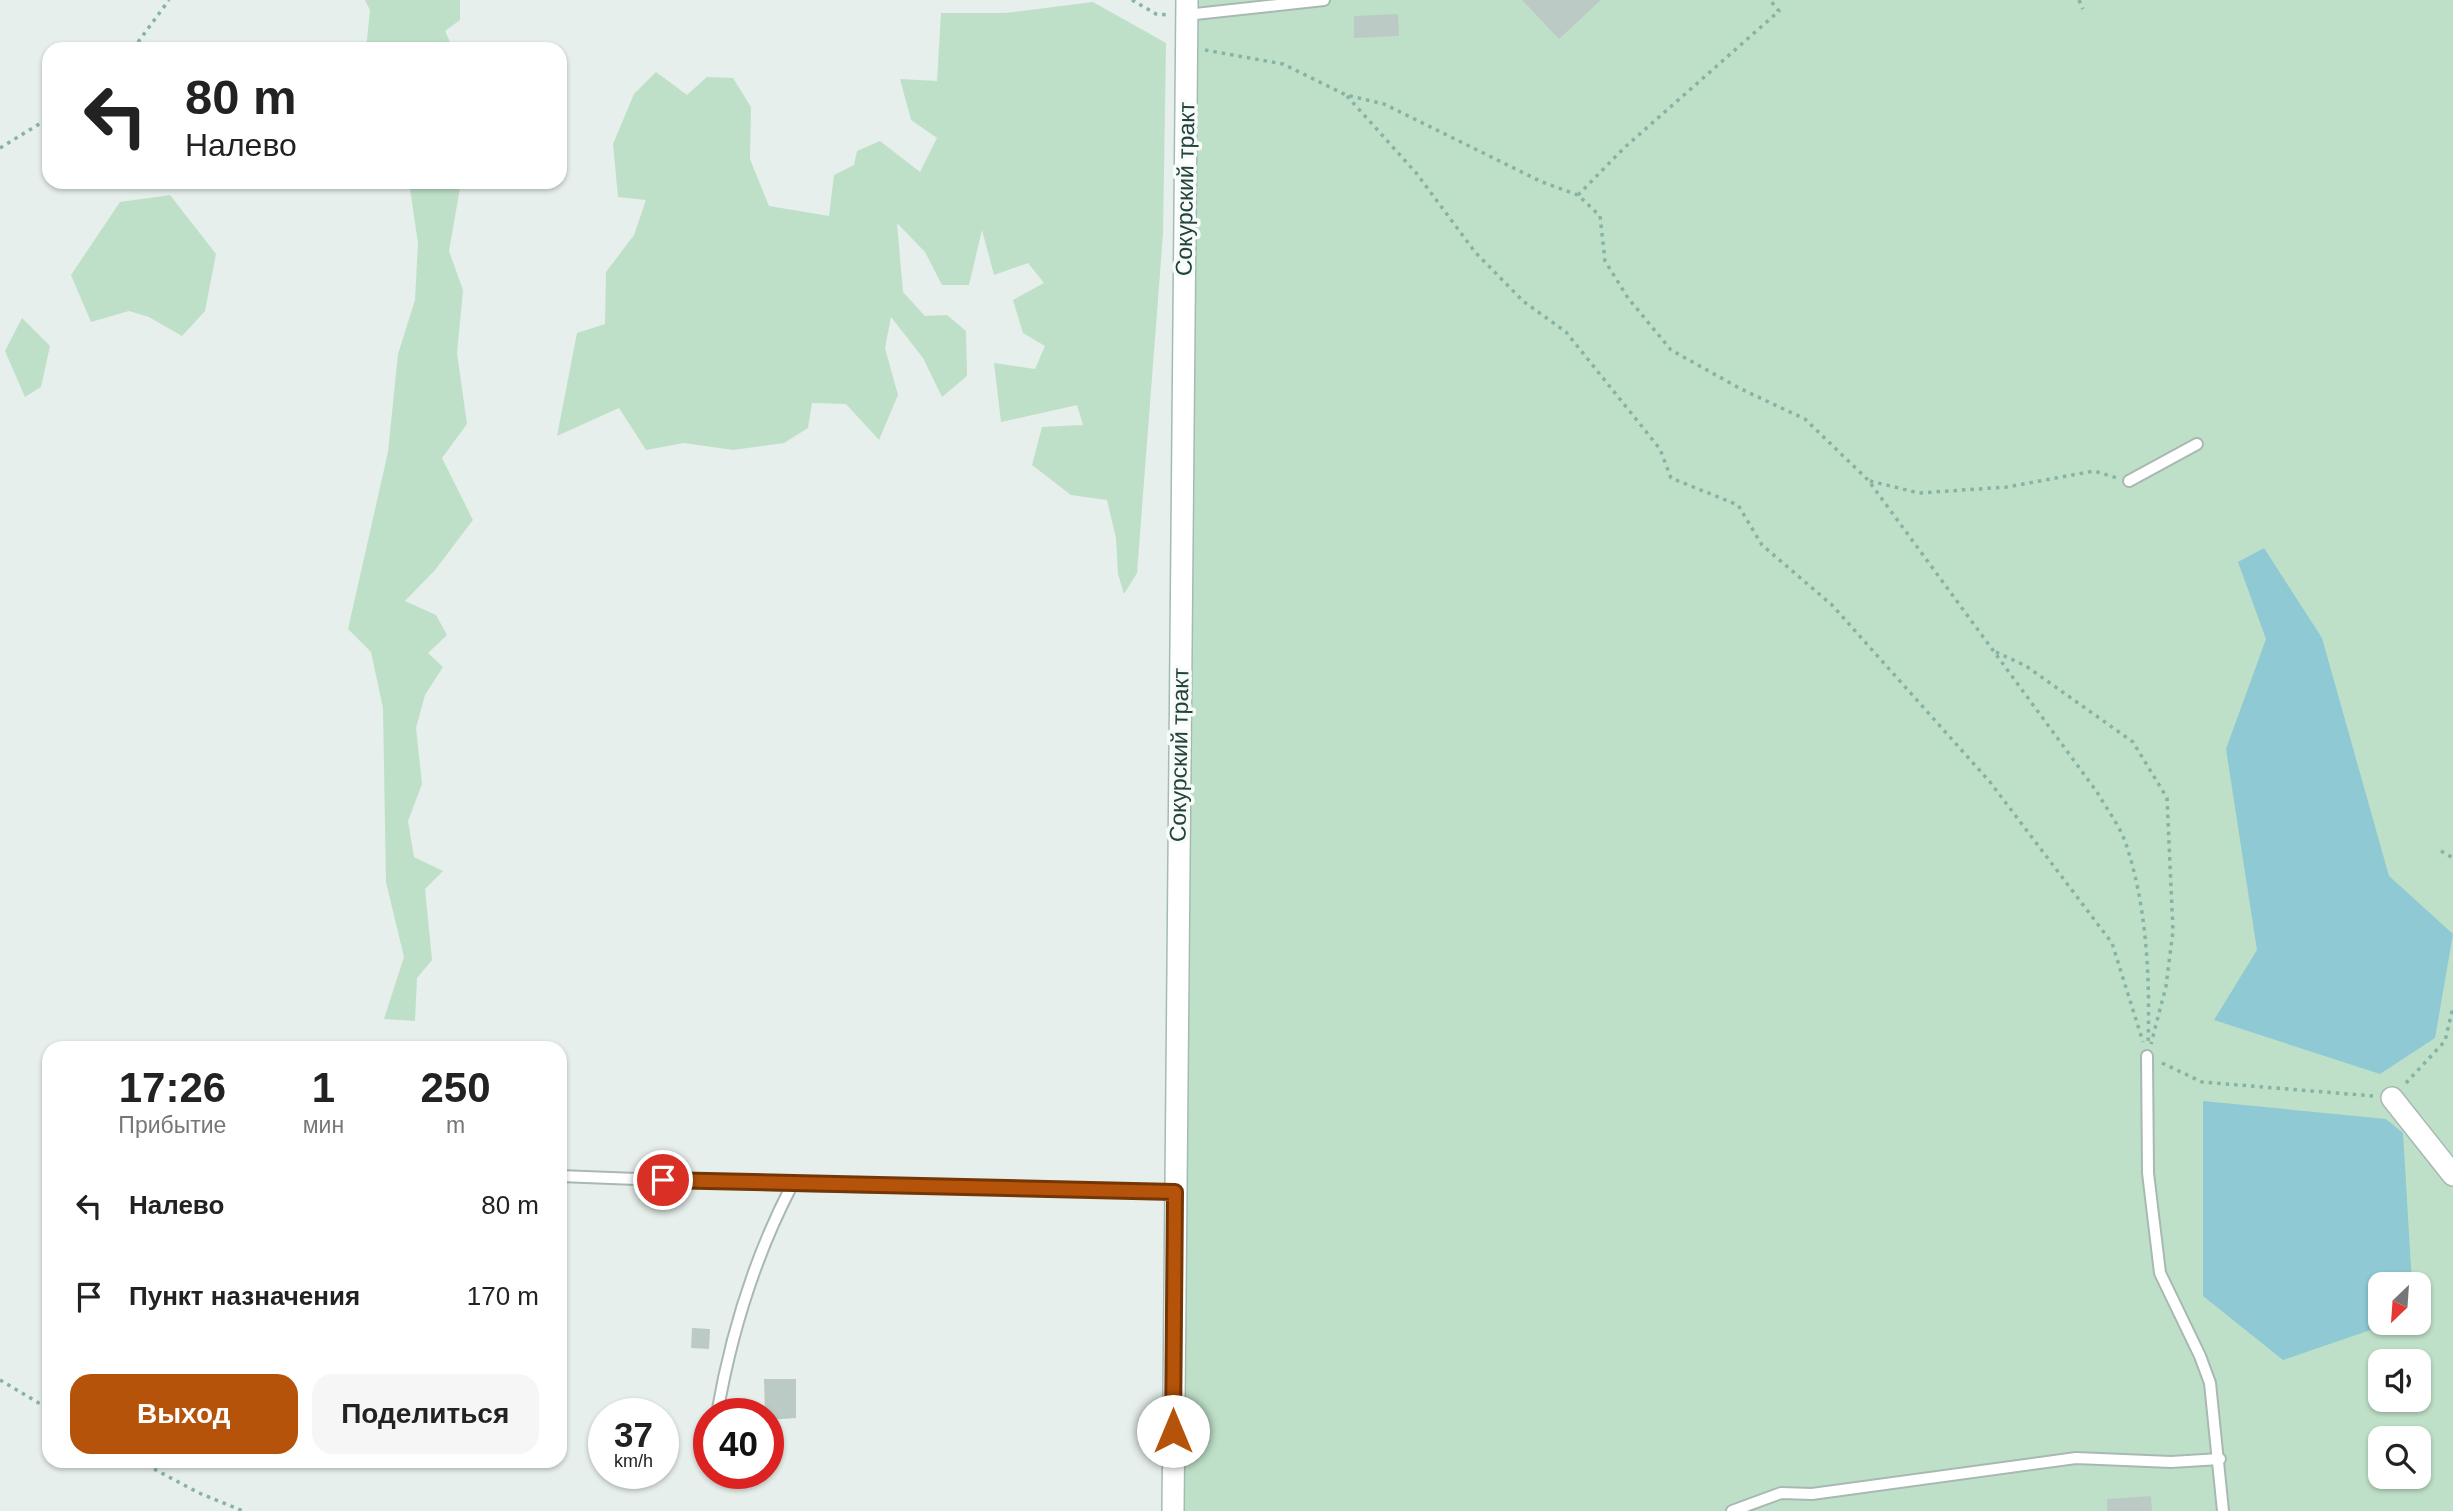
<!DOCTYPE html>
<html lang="ru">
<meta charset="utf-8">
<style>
body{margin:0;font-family:Arial,sans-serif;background:#f6f6f6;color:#222;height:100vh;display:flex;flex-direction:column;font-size:26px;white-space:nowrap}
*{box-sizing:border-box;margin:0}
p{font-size:23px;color:#767676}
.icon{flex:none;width:38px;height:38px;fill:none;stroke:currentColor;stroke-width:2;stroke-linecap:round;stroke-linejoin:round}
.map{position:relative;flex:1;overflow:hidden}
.details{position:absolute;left:42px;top:1041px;width:525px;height:427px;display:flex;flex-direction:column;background:#fff;border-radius:21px;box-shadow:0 2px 5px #0004}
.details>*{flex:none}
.guide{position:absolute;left:42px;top:42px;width:525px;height:147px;border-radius:21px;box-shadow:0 2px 5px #0004;background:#fff;color:#222;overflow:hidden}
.needle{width:46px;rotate:205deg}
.buttons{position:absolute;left:2368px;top:1272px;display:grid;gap:14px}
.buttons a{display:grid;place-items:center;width:63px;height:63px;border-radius:14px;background:#fff;box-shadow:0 2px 5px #0004;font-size:35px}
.speed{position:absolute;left:588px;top:1398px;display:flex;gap:14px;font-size:35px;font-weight:700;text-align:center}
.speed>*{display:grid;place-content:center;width:91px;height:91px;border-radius:50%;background:#fff;box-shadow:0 2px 5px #0004;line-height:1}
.speed small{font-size:18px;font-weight:400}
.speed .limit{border:10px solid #d22;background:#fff;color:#111}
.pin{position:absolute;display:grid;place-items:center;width:60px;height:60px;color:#fff;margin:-30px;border:4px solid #fff;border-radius:50%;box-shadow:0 2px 7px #0007}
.me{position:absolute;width:77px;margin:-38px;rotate:0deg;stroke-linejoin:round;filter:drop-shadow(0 0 5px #0008)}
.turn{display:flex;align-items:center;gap:24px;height:147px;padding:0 28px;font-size:32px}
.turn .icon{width:91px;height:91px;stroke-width:2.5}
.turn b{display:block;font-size:49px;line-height:60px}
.eta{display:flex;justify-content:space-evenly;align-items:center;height:119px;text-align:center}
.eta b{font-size:42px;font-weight:600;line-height:49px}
.primary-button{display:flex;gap:14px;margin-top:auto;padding:14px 28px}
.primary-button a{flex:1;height:80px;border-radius:21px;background:#b45309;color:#fff;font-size:28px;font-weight:600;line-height:80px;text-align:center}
.primary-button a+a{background:#f6f6f6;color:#222}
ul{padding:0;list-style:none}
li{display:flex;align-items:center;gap:21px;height:91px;padding:0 28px}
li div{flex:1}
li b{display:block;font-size:26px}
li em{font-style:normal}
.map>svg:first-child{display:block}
.green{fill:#bfe0c8;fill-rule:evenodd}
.water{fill:#8ec9d4}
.building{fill:#bbcac4}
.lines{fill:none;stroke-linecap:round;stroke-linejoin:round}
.lane-casing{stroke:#a8b8b2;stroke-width:14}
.street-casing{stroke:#a8b8b2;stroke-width:24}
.secondary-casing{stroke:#a4bbb3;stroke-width:24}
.path{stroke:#86b3a5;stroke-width:3.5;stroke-dasharray:3.5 5;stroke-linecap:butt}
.lane{stroke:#fff;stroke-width:10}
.street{stroke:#fff;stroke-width:21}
.secondary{stroke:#fff;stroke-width:21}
.route-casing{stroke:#753606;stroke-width:18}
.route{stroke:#b45309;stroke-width:12}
.labels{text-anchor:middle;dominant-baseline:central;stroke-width:7;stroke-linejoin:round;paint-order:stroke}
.street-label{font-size:23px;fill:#24423a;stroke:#f7fbf9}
</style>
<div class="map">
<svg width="2453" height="1511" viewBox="0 0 2453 1511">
<rect width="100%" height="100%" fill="#e6efeb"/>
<g class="green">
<path d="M 365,0 L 460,0 L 460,20 L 445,31 L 453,49 L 366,49 L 370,10 Z"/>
<path d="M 1187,0 L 2453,0 L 2453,1511 L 1173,1511 ZM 2380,1284 L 2418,1284 L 2418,1323 L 2380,1323 ZM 2380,1362 L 2418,1362 L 2418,1400 L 2380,1400 ZM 2380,1438 L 2418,1438 L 2418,1477 L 2380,1477 Z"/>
<path d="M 1093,2 L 1166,43 L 1163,234 L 1137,573 L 1124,594 L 1118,574 L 1116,538 L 1107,500 L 1071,495 L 1032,465 L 1042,427 L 1083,425 L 1077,405 L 1001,422 L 994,363 L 1035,369 L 1045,346 L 1023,333 L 1013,300 L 1044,283 L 1028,263 L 994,275 L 982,230 L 969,285 L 942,285 L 925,252 L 897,223 L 903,292 L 925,316 L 947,315 L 966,331 L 967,376 L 942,397 L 923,358 L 891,317 L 885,348 L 898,395 L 879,440 L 846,404 L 812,403 L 808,428 L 784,443 L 733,450 L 684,443 L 646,450 L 619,408 L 557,436 L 577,333 L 605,324 L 606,272 L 634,235 L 646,200 L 618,197 L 613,144 L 634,94 L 656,72 L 687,95 L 707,77 L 733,78 L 751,107 L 750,159 L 769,206 L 829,216 L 834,175 L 854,165 L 857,151 L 880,141 L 920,172 L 937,138 L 911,120 L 900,79 L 937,81 L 941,13 L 1005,13 Z"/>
<path d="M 409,182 L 461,182 L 449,251 L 463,290 L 457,353 L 467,424 L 442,458 L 473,520 L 435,570 L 405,601 L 436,615 L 447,635 L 428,653 L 443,667 L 425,695 L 416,728 L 422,784 L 408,821 L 414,857 L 443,871 L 425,889 L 432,960 L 417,978 L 415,1021 L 384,1019 L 404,957 L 386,882 L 383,708 L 371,652 L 348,629 L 388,452 L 398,354 L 415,300 L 418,243 Z"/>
<path d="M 170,195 L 216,254 L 205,311 L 182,336 L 149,317 L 129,311 L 91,322 L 71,275 L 120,202 Z"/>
<path d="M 22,318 L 50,346 L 41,387 L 25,397 L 5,351 Z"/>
</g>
<g class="water">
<path d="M 2264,548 L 2322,638 L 2389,876 L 2453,934 L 2435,1038 L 2380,1074 L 2214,1020 L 2257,950 L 2226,749 L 2266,639 L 2238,562 Z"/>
<path d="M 2203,1101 L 2386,1119 L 2403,1133 L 2412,1284 L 2380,1284 L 2380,1323 L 2391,1323 L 2283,1360 L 2203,1296 Z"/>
</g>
<g class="building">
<path d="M 1522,0 L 1601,0 L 1559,39 Z"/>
<path d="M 1398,14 L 1399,36 L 1354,38 L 1354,16 Z"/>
<path d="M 692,1328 L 710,1329 L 709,1349 L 691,1348 Z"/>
<path d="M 764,1379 L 796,1379 L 796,1418 L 768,1420 L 768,1414 L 765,1414 Z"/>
<path d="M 2151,1496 L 2152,1511 L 2107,1511 L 2107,1499 Z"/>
</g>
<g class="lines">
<defs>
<g id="lane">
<path d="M 1186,15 L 1324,0"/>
<path d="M 2129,481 L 2197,444"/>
<path d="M 2147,1056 L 2148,1173 L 2160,1273 L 2200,1356 L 2210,1383 L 2223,1511"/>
<path d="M 560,1176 L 792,1185 L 1175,1192"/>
<path d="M 717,1414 C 731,1333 754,1258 792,1185"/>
<path d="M 1732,1511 L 1781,1493 L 1812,1494 L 2076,1458 L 2171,1462 L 2220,1459"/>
</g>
<path id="street" d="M 2392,1098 L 2453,1175"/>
<path id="secondary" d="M 1173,1511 L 1187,0"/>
</defs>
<use href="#lane" class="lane-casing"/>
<use href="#street" class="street-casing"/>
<use href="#secondary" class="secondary-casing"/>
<g class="path">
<path d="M 1132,0 L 1156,14 L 1168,15"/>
<path d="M 2079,0 L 2083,9"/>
<path d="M 133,49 L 169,0"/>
<path d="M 1205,50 L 1283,64 L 1346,95 L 1384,104 L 1542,182 L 1578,195 L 1600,216 L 1605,261 L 1628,298 L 1671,350 L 1741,389 L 1805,419 L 1868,480 L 2097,792 C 2106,808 2120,826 2126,844 C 2147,907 2150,978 2148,1043"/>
<path d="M 1347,96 L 1417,174 L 1475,252 L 1523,301 L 1566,332 L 1660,449 L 1671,478 L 1738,505 L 1762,545 L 1832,605 L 1990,782 L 2112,943 L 2143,1042"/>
<path d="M 0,148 L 49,118"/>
<path d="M 1578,195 L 1624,148 L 1779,11 L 1770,0"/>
<path d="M 1870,481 L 1919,493 L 2007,487 L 2094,471 L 2117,478"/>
<path d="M 1996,652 L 2026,666 L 2133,742 L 2167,798 L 2173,931 L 2166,986 L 2151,1044"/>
<path d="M 2441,851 L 2453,858"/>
<path d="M 2162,1063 L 2202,1082 L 2373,1096"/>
<path d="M 2406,1083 L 2445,1041 L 2453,1007"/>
<path d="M 0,1380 L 49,1409"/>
<path d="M 139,1461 L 199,1493 L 243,1511"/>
</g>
<use href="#lane" class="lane"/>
<use href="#street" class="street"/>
<use href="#secondary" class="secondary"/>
</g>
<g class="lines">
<defs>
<path id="route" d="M 663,1180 L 1175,1192 L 1173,1431"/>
</defs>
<use href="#route" class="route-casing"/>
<use href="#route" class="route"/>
</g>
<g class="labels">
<g class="street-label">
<text transform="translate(1185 189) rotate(-89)">Сокурский тракт</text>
<text transform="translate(1179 755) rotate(-89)">Сокурский тракт</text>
</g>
</g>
</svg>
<div class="buttons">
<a><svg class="needle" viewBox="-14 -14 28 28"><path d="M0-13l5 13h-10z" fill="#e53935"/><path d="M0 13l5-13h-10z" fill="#767676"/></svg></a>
<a><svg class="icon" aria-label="sound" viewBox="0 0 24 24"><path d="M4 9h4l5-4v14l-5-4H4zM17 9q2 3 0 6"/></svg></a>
<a><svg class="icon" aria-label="search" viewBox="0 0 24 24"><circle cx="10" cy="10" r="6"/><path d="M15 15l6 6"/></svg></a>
</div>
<div class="speed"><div>37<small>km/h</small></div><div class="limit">40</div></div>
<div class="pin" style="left:663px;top:1180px;background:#d93025"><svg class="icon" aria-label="arrive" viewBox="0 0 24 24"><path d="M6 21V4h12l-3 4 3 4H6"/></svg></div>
<svg class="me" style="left:1173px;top:1431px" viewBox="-20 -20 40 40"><circle r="19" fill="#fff"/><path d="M0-13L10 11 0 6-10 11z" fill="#b45309"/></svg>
<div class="guide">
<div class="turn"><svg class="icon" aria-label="left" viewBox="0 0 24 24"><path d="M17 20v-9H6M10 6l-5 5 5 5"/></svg><div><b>80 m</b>Налево</div></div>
</div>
<section class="details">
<div class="eta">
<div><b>17:26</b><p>Прибытие</p></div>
<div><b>1</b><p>мин</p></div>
<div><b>250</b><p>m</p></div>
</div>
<ul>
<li><svg class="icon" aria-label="left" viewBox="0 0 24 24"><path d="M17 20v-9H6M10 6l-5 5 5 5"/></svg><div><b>Налево</b></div><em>80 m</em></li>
<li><svg class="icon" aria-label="arrive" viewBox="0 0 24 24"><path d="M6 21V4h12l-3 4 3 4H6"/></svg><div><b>Пункт назначения</b></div><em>170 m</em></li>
</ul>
<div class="primary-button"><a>Выход</a><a>Поделиться</a></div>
</section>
</div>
